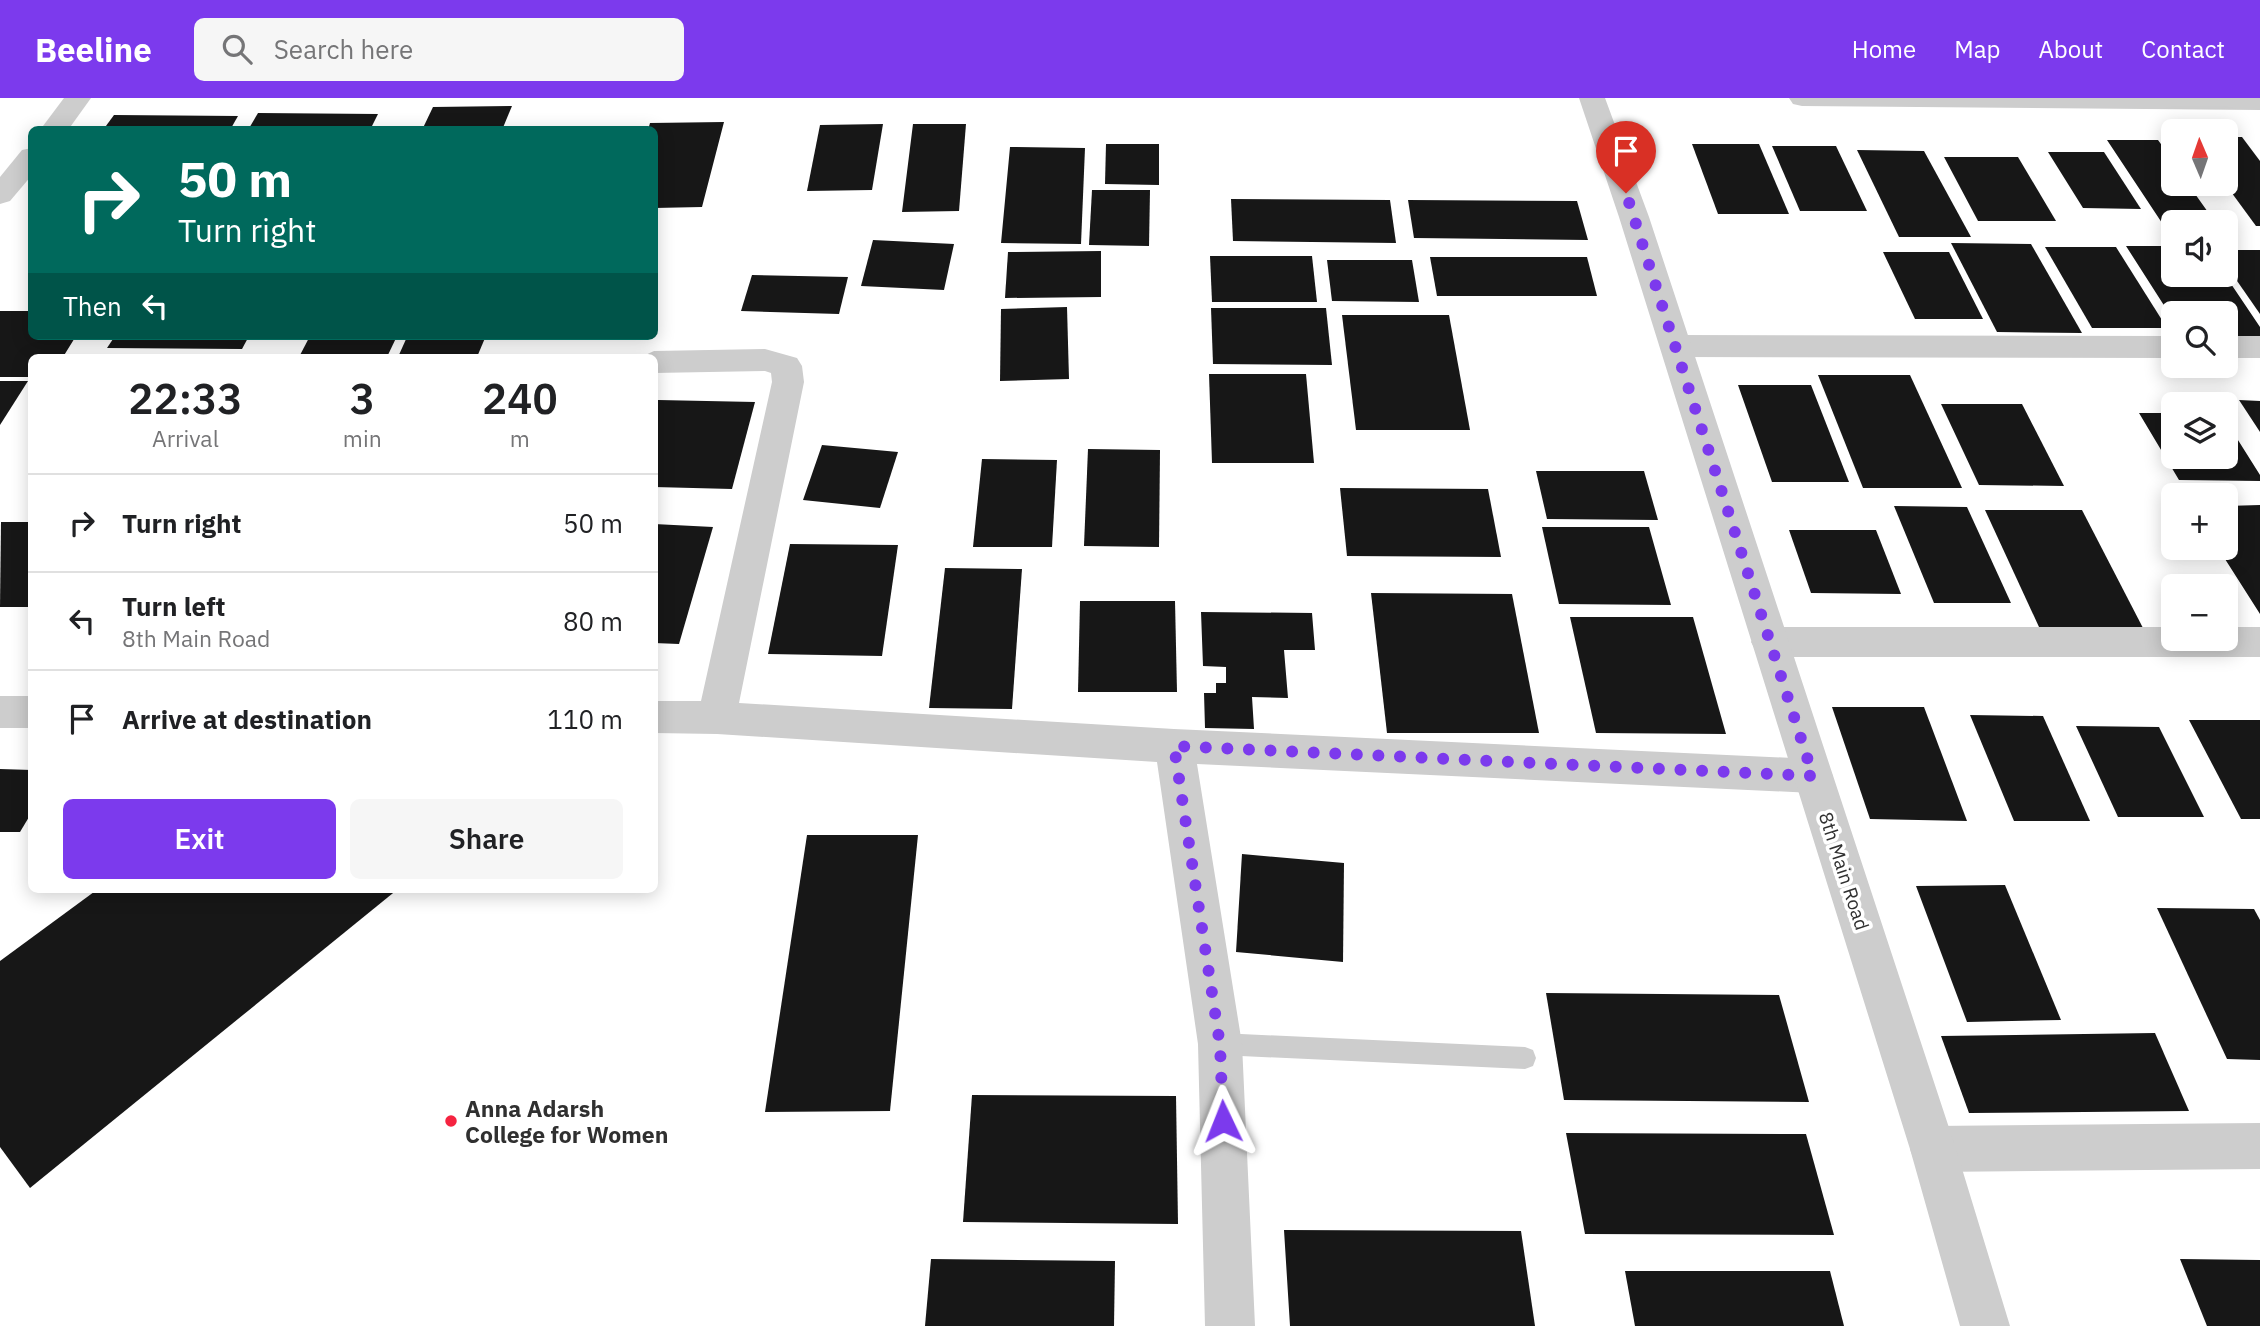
<!DOCTYPE html>
<meta charset="utf-8">
<style>
body{margin:0;font-family:"IBM Plex Sans",sans-serif;background:#f6f6f6;color:#202124;height:100vh;display:flex;flex-direction:column;font-size:26px;white-space:nowrap}
*{box-sizing:border-box;margin:0}
p{font-size:23px;color:#757577}
.icon{flex:none;width:38px;height:38px;fill:none;stroke:currentColor;stroke-width:2;stroke-linecap:round;stroke-linejoin:round}
.map{position:relative;flex:1;overflow:hidden}
.side{position:absolute;left:28px;top:256px;width:630px;height:539px;display:flex;flex-direction:column;background:#fff;border-radius:10px;box-shadow:0 4px 18px #0003}
.side>*{flex:none}
.guide{position:absolute;left:28px;top:28px;width:630px;height:214px;border-radius:10px;box-shadow:0 4px 18px #0003;background:#00695c;color:#fff;overflow:hidden}
.needle{width:46px;rotate:358deg}
.buttons{position:absolute;left:2161px;top:21px;display:grid;gap:14px}
.buttons a{display:grid;place-items:center;width:77px;height:77px;border-radius:10px;background:#fff;box-shadow:0 4px 18px #0003;font-size:35px}
.pin{position:absolute;display:grid;place-items:center;width:60px;height:60px;color:#fff;margin:-72px -30px;border-radius:50% 50% 50% 0;rotate:-45deg;box-shadow:0 0 7px #0007}
.pin .icon{rotate:45deg}
.me{position:absolute;width:77px;margin:-38px;rotate:358deg;stroke-linejoin:round;filter:drop-shadow(0 0 5px #0008)}
.turn{display:flex;align-items:center;gap:24px;height:147px;padding:0 35px;font-size:32px}
.turn .icon{width:91px;height:91px;stroke-width:2.5}
.turn b{display:block;font-size:49px;line-height:60px}
.then{display:flex;align-items:center;height:66px;padding:0 35px;background:#0003;gap:14px;font-size:26px}
.eta{display:flex;justify-content:space-evenly;align-items:center;height:119px;text-align:center}
.eta b{font-size:42px;font-weight:600;line-height:49px}
.cta{display:flex;gap:14px;margin-top:auto;padding:14px 35px}
.cta a{flex:1;height:80px;border-radius:10px;background:#7c3aed;color:#fff;font-size:28px;font-weight:600;line-height:80px;text-align:center}
.cta a+a{background:#f6f6f6;color:#202124}
ul{padding:0;list-style:none}
li{display:flex;align-items:center;gap:21px;height:98px;padding:0 35px;border-top:2px solid #e0e0e0}
li div{flex:1}
li b{display:block;font-size:26px}
li em{font-style:normal}
header{display:flex;align-items:center;gap:42px;box-sizing:border-box;height:98px;padding:0 35px;background:#7c3aed;color:#fff}
header strong{font-size:33px}
nav{display:flex;gap:38px;margin-inline-start:auto;font-size:24px}
.search{width:490px;height:63px;background:#f6f6f6;display:flex;align-items:center;gap:18px;box-sizing:border-box;padding:0 24px;border-radius:10px;color:#757577;font-size:26px}
.map>svg:first-child{display:block}
.building{fill:#171717}
.lines{fill:none;stroke-linecap:round;stroke-linejoin:round}
.service{fill:#cdcdcd;fill-rule:evenodd}
.minor{fill:#cdcdcd;fill-rule:evenodd}
.tertiary{fill:#cdcdcd;fill-rule:evenodd}
.route{stroke:#7c3aed;stroke-width:12;stroke-dasharray:0 21.6}
.poi-dot{fill:#f52340;stroke:#fff;stroke-width:2.5}
.labels{text-anchor:middle;dominant-baseline:central;stroke-width:7;stroke-linejoin:round;paint-order:stroke}
.street-label{font-size:19px;fill:#303030;stroke:#fff}
.near-poi-label{font-size:23px;font-weight:bold;fill:#303030;stroke:#fff;text-anchor:start}
</style>
<header>
<strong>Beeline</strong>
<div class="search"><svg class="icon" aria-label="search" viewBox="0 0 24 24"><circle cx="10" cy="10" r="6"/><path d="M15 15l6 6"/></svg>Search here</div>
<nav><a>Home</a><a>Map</a><a>About</a><a>Contact</a></nav>
</header>
<div class="map">
<svg width="2260" height="1228" viewBox="0 0 2260 1228">
<rect width="100%" height="100%" fill="#fff"/>
<g class="building">
<path d="M 512,8 L 502,32 L 422,32 L 433,9 Z"/>
<path d="M 258,15 L 378,16 L 370,32 L 248,32 Z"/>
<path d="M 114,17 L 238,18 L 230,32 L 103,32 Z"/>
<path d="M 724,24 L 702,109 L 654,110 L 654,32 L 648,32 L 650,25 Z"/>
<path d="M 883,26 L 872,92 L 807,93 L 820,27 Z"/>
<path d="M 913,26 L 966,26 L 959,113 L 902,114 Z"/>
<path d="M 2226,39 L 2242,39 L 2260,63 L 2260,128 L 2256,128 L 2226,87 Z"/>
<path d="M 2107,42 L 2158,42 L 2174,64 L 2174,86 L 2188,86 L 2215,124 L 2174,124 L 2174,131 L 2166,131 Z"/>
<path d="M 1106,46 L 1159,46 L 1159,87 L 1105,86 Z"/>
<path d="M 1692,46 L 1759,46 L 1789,116 L 1718,116 Z"/>
<path d="M 1772,48 L 1836,48 L 1867,113 L 1800,113 Z"/>
<path d="M 1010,49 L 1085,50 L 1081,146 L 1001,145 Z"/>
<path d="M 1857,52 L 1924,53 L 1971,139 L 1899,139 Z"/>
<path d="M 2048,54 L 2104,54 L 2141,111 L 2083,110 Z"/>
<path d="M 1944,59 L 2018,59 L 2056,123 L 1978,123 Z"/>
<path d="M 1092,92 L 1150,92 L 1149,148 L 1089,147 Z"/>
<path d="M 1231,101 L 1390,102 L 1396,145 L 1233,143 Z"/>
<path d="M 1408,102 L 1577,103 L 1588,142 L 1414,140 Z"/>
<path d="M 873,142 L 954,146 L 944,192 L 861,188 Z"/>
<path d="M 1951,145 L 2031,146 L 2082,235 L 1997,234 Z"/>
<path d="M 2126,148 L 2174,148 L 2174,177 L 2225,177 L 2260,229 L 2260,241 L 2226,241 L 2226,215 L 2174,215 L 2174,223 Z"/>
<path d="M 2045,149 L 2116,149 L 2167,230 L 2092,230 Z"/>
<path d="M 2226,152 L 2260,152 L 2260,216 L 2226,167 Z"/>
<path d="M 1101,153 L 1101,199 L 1005,200 L 1008,154 Z"/>
<path d="M 1883,154 L 1949,154 L 1983,221 L 1915,221 Z"/>
<path d="M 1210,158 L 1312,158 L 1317,204 L 1212,204 Z"/>
<path d="M 1430,159 L 1587,159 L 1597,198 L 1437,198 Z"/>
<path d="M 1327,162 L 1412,162 L 1419,204 L 1332,203 Z"/>
<path d="M 752,177 L 848,179 L 839,216 L 741,213 Z"/>
<path d="M 1067,209 L 1069,281 L 1000,283 L 1001,211 Z"/>
<path d="M 1211,210 L 1326,210 L 1332,267 L 1213,266 Z"/>
<path d="M 0,213 L 32,213 L 32,238 L 76,238 L 63,259 L 32,259 L 32,279 L 0,279 Z"/>
<path d="M 1342,217 L 1449,217 L 1470,332 L 1356,332 Z"/>
<path d="M 115,238 L 249,238 L 242,251 L 107,250 Z"/>
<path d="M 310,238 L 397,238 L 387,259 L 299,259 Z"/>
<path d="M 407,239 L 485,240 L 477,259 L 398,259 Z"/>
<path d="M 1209,276 L 1306,276 L 1314,365 L 1212,365 Z"/>
<path d="M 1818,277 L 1910,277 L 1962,390 L 1863,390 Z"/>
<path d="M 0,283 L 28,283 L 0,327 Z"/>
<path d="M 1738,287 L 1811,287 L 1849,384 L 1772,384 Z"/>
<path d="M 658,302 L 755,304 L 732,391 L 654,389 L 654,313 Z"/>
<path d="M 2239,302 L 2260,303 L 2260,334 Z"/>
<path d="M 1941,306 L 2022,306 L 2064,388 L 1979,387 Z"/>
<path d="M 2139,315 L 2174,315 L 2174,359 L 2226,359 L 2226,323 L 2260,377 L 2260,383 L 2179,382 Z"/>
<path d="M 822,347 L 898,354 L 880,410 L 803,402 Z"/>
<path d="M 1088,351 L 1160,352 L 1159,449 L 1084,448 Z"/>
<path d="M 982,361 L 1057,362 L 1052,449 L 973,449 Z"/>
<path d="M 1536,373 L 1644,373 L 1658,422 L 1547,421 Z"/>
<path d="M 1340,390 L 1488,391 L 1501,459 L 1347,458 Z"/>
<path d="M 2260,407 L 2260,516 L 2218,450 L 2226,450 L 2226,408 Z"/>
<path d="M 1894,408 L 1967,409 L 2011,505 L 1934,505 Z"/>
<path d="M 1985,412 L 2082,412 L 2143,530 L 2039,529 Z"/>
<path d="M 1,424 L 32,424 L 32,509 L 0,509 Z"/>
<path d="M 654,426 L 713,429 L 679,546 L 654,545 Z"/>
<path d="M 1542,429 L 1649,429 L 1671,507 L 1559,506 Z"/>
<path d="M 1789,432 L 1876,432 L 1901,496 L 1811,495 Z"/>
<path d="M 790,446 L 898,447 L 882,558 L 768,556 Z"/>
<path d="M 945,470 L 1022,471 L 1012,611 L 929,610 Z"/>
<path d="M 1371,495 L 1512,496 L 1539,635 L 1387,635 Z"/>
<path d="M 1080,503 L 1175,503 L 1177,594 L 1078,594 Z"/>
<path d="M 1201,514 L 1312,515 L 1315,552 L 1284,552 L 1288,600 L 1252,599 L 1254,631 L 1205,630 L 1204,595 L 1216,595 L 1216,585 L 1226,585 L 1226,569 L 1203,568 Z"/>
<path d="M 1570,519 L 1693,519 L 1726,636 L 1596,635 Z"/>
<path d="M 1832,609 L 1924,609 L 1967,723 L 1870,721 Z"/>
<path d="M 1970,617 L 2043,618 L 2090,723 L 2014,723 Z"/>
<path d="M 2189,622 L 2260,622 L 2260,721 L 2241,721 Z"/>
<path d="M 2076,628 L 2159,629 L 2204,719 L 2118,719 Z"/>
<path d="M 0,671 L 32,672 L 32,714 L 20,734 L 0,734 Z"/>
<path d="M 807,737 L 918,737 L 890,1013 L 765,1014 Z"/>
<path d="M 1242,756 L 1344,765 L 1343,864 L 1236,854 Z"/>
<path d="M 2005,787 L 2061,922 L 1967,924 L 1916,788 Z"/>
<path d="M 98,791 L 398,791 L 30,1090 L 0,1049 L 0,863 Z"/>
<path d="M 2157,810 L 2254,811 L 2260,822 L 2260,962 L 2227,961 Z"/>
<path d="M 1546,895 L 1779,897 L 1809,1004 L 1564,1002 Z"/>
<path d="M 2155,935 L 2189,1013 L 1969,1015 L 1941,938 Z"/>
<path d="M 972,997 L 1176,998 L 1178,1126 L 963,1124 Z"/>
<path d="M 1566,1035 L 1806,1036 L 1834,1137 L 1585,1136 Z"/>
<path d="M 1284,1132 L 1521,1133 L 1535,1228 L 1290,1228 Z"/>
<path d="M 931,1161 L 1115,1163 L 1114,1228 L 925,1228 Z"/>
<path d="M 2180,1161 L 2260,1162 L 2260,1228 L 2207,1228 Z"/>
<path d="M 1625,1173 L 1830,1173 L 1844,1228 L 1635,1228 Z"/>
</g>
<g class="lines">
<path class="service" d="M 1220,935 L 1525,949 L 1533,952 L 1536,960 L 1533,968 L 1525,971 L 1220,957 L 1212,954 L 1209,946 L 1212,938 Z"/>
<g class="minor">
<path d="M 64,0 L 91,0 L 68,32 L 40,32 Z"/>
<path d="M 1789,0 L 2260,0 L 2260,12 L 1802,8 L 1793,6 Z"/>
<path d="M 32,50 L 32,77 L 10,103 L 0,106 L 0,79 L 22,52 Z"/>
<path d="M 1676,237 L 2174,238 L 2174,260 L 1676,259 L 1665,256 L 1660,248 L 1665,240 Z"/>
<rect x="2226" y="238" width="34" height="22"/>
<path d="M 765,251 L 797,260 L 802,268 L 804,284 L 739,605 L 1174,631 L 1813,661 L 1827,666 L 1833,678 L 1827,690 L 1813,695 L 1197,666 L 1242,946 L 1255,1228 L 1205,1228 L 1198,946 L 1157,664 L 717,636 L 654,635 L 654,603 L 701,603 L 772,284 L 771,275 L 765,273 L 654,275 L 654,259 L 641,259 L 654,253 Z"/>
<path d="M 1770,529 L 2174,529 L 2174,541 L 2226,541 L 2226,529 L 2260,529 L 2260,559 L 1770,559 L 1757,555 L 1751,544 L 1757,533 Z"/>
<rect x="0" y="598" width="32" height="32"/>
<path d="M 2260,1025 L 2260,1071 L 1933,1074 L 1916,1068 L 1910,1051 L 1916,1034 L 1933,1028 Z"/>
</g>
<path class="tertiary" d="M 1579,0 L 1605,0 L 1649,119 L 1956,1051 L 2010,1228 L 1960,1228 L 1910,1051 L 1619,119 Z"/>
</g>
<g class="lines">
<path class="route" d="M 1223,1023 L 1220,947 L 1174,648 L 1813,678 L 1626,95"/>
</g>
<circle class="poi-dot" cx="451" cy="1023" r="7"/>
<g class="labels">
<g class="street-label">
<text transform="translate(1844 773) rotate(72)">8th Main Road</text>
</g>
<g class="near-poi-label">
<text x="465" y="1010">Anna Adarsh<tspan x="465" dy="26">College for Women</tspan></text>
</g>
</g>
</svg>
<div class="buttons">
<a><svg class="needle" viewBox="-14 -14 28 28"><path d="M0-13l5 13h-10z" fill="#e53935"/><path d="M0 13l5-13h-10z" fill="#757577"/></svg></a>
<a><svg class="icon" aria-label="sound" viewBox="0 0 24 24"><path d="M4 9h4l5-4v14l-5-4H4zM17 9q2 3 0 6"/></svg></a>
<a><svg class="icon" aria-label="search" viewBox="0 0 24 24"><circle cx="10" cy="10" r="6"/><path d="M15 15l6 6"/></svg></a>
<a><svg class="icon" aria-label="layers" viewBox="0 0 24 24"><path d="M12 4l9 5-9 5-9-5zM3 14l9 5 9-5"/></svg></a>
<a>+</a>
<a>−</a>
</div>
<div class="pin" style="left:1626px;top:95px;background:#d93025"><svg class="icon" aria-label="arrive" viewBox="0 0 24 24"><path d="M6 21V4h12l-3 4 3 4H6"/></svg></div>
<svg class="me" style="left:1223px;top:1023px" viewBox="-20 -20 40 40"><path d="M0-17L14 15 0 8-14 15z" fill="#7c3aed" stroke="#fff" stroke-width="4"/></svg>
<div class="guide">
<div class="turn"><svg class="icon" aria-label="right" viewBox="0 0 24 24"><path d="M7 20v-9h11M14 6l5 5-5 5"/></svg><div><b>50 m</b>Turn right</div></div>
<div class="then">Then<svg class="icon" aria-label="left" viewBox="0 0 24 24"><path d="M17 20v-9H6M10 6l-5 5 5 5"/></svg></div>
</div>
<section class="side">
<div class="eta">
<div><b>22:33</b><p>Arrival</p></div>
<div><b>3</b><p>min</p></div>
<div><b>240</b><p>m</p></div>
</div>
<ul>
<li><svg class="icon" aria-label="right" viewBox="0 0 24 24"><path d="M7 20v-9h11M14 6l5 5-5 5"/></svg><div><b>Turn right</b></div><em>50 m</em></li>
<li><svg class="icon" aria-label="left" viewBox="0 0 24 24"><path d="M17 20v-9H6M10 6l-5 5 5 5"/></svg><div><b>Turn left</b><p>8th Main Road</p></div><em>80 m</em></li>
<li><svg class="icon" aria-label="arrive" viewBox="0 0 24 24"><path d="M6 21V4h12l-3 4 3 4H6"/></svg><div><b>Arrive at destination</b></div><em>110 m</em></li>
</ul>
<div class="cta"><a>Exit</a><a>Share</a></div>
</section>
</div>
